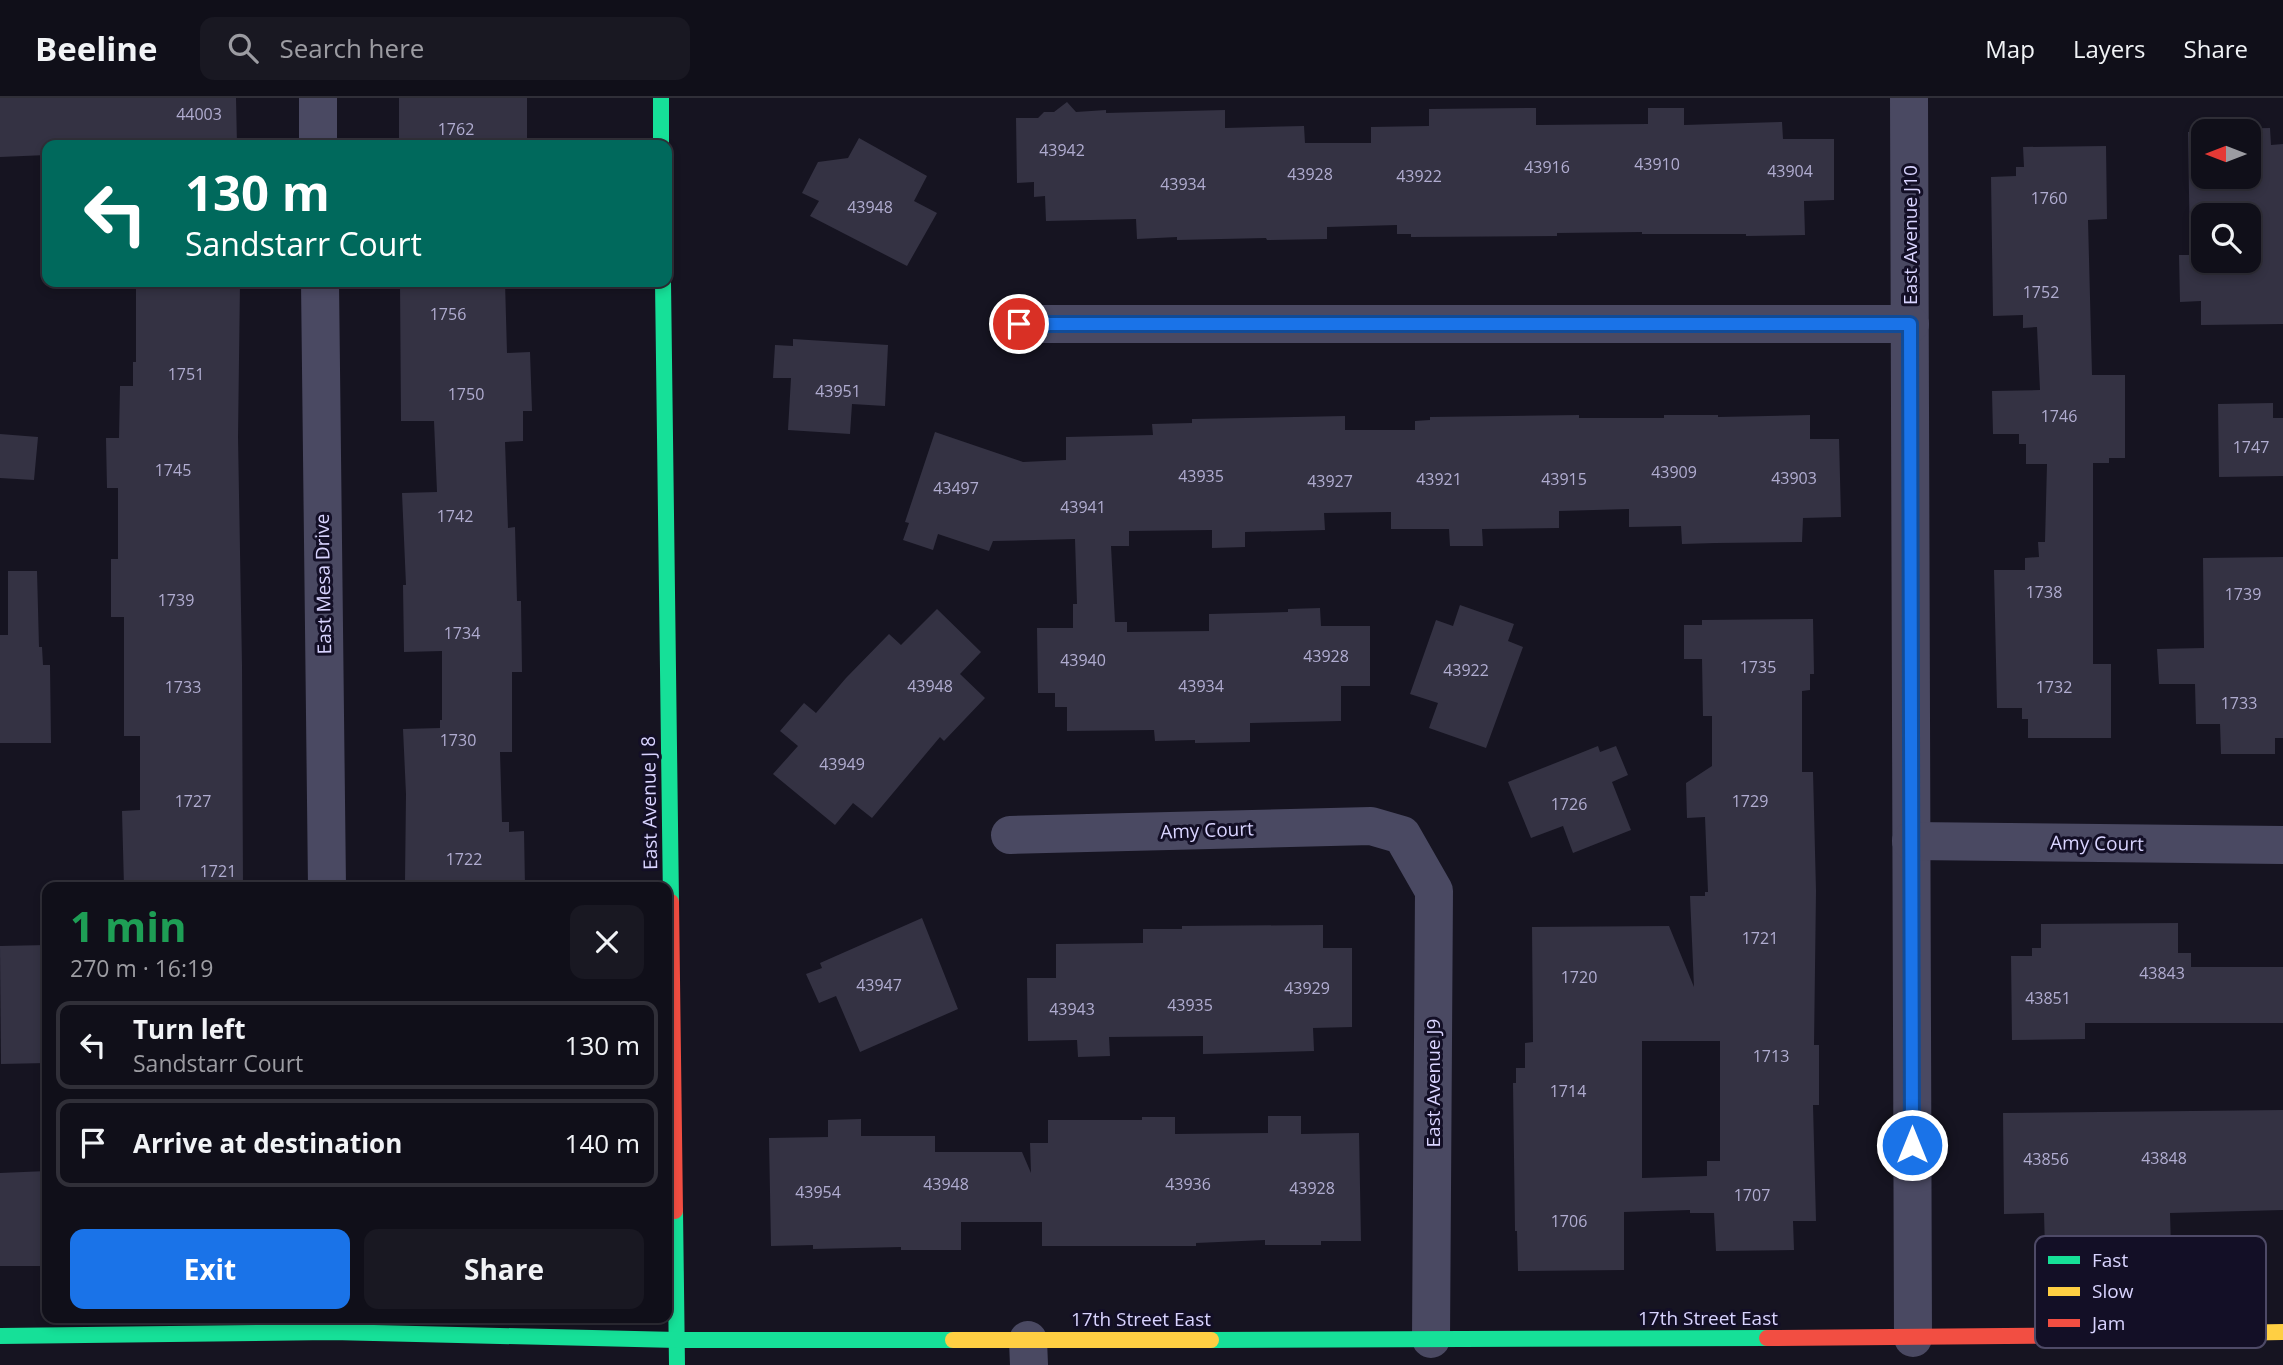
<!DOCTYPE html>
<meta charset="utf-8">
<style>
body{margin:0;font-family:"Open Sans",sans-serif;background:#191822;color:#f1f3f6;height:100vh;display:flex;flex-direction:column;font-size:26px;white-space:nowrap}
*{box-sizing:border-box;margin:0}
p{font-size:23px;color:#9c9ca2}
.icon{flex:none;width:38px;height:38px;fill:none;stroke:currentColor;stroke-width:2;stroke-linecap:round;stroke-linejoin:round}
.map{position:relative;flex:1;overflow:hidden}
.drawer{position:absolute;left:42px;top:784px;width:630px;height:441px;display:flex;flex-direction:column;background:#100f19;border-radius:14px;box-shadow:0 4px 10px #0003,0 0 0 2px #302f38}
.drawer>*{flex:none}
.hud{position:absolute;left:42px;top:42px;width:630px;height:147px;border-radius:14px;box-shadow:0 4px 10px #0003,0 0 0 2px #302f38;background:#00695c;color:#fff;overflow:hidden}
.needle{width:46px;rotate:270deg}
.buttons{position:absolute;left:2191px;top:21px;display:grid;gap:14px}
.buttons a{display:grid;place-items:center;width:70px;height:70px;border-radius:14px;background:#100f19;box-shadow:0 4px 10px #0003,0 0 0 2px #302f38;font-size:35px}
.pin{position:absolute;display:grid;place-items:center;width:60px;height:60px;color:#fff;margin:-30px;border:4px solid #fff;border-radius:50%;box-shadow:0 2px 7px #0007}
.me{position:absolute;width:77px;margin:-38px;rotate:0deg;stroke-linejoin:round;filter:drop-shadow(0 0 5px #0008)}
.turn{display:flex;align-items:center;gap:24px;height:147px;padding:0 28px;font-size:32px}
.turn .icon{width:91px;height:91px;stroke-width:2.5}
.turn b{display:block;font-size:49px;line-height:60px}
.round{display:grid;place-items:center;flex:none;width:74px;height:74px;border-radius:14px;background:#191822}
.summary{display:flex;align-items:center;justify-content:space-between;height:119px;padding:0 28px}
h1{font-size:42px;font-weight:700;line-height:52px;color:#1e9e55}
.cta{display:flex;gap:14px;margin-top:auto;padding:14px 28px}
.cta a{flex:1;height:80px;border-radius:14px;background:#1a73e8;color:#fff;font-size:28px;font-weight:700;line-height:80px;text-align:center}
.cta a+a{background:#191822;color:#f1f3f6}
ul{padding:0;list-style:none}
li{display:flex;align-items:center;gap:21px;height:88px;margin:0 14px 10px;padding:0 14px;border:4px solid #302f38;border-radius:14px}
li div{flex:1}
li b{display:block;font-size:26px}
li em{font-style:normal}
header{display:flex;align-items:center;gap:42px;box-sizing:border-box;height:98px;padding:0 35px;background:#100f19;border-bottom:2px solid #302f38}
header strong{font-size:33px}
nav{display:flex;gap:38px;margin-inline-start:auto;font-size:24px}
.search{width:490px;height:63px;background:#191822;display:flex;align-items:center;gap:18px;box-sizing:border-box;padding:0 24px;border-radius:14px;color:#9c9ca2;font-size:26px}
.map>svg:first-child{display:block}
.building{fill:#343243;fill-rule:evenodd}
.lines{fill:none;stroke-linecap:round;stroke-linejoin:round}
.street{stroke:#4a4962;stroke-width:38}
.fast{stroke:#16e098;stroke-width:16}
.slow{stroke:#ffcf43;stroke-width:16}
.jam{stroke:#f24e42;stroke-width:16}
.route-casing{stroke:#114b97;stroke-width:18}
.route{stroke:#1a73e8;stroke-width:12}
.labels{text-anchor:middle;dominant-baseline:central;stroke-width:6;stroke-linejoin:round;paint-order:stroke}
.number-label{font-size:16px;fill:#b0acd0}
.street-label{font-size:19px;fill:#d9d4ff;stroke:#130f26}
.key{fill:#130f26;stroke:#4e4a67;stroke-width:2}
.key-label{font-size:19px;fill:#d9d4ff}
</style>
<header>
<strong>Beeline</strong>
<div class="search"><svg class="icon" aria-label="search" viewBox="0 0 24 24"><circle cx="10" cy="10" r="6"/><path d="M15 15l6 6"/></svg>Search here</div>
<nav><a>Map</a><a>Layers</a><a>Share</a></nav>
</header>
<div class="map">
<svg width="2283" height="1267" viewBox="0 0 2283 1267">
<rect width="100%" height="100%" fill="#161421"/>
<g class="building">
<path d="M 0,0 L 236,0 L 237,47 L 47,47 L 47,57 L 0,59 Z"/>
<rect x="399" y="0" width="128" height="47"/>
<path d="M 1067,4 L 1076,14 L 1106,12 L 1106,15 L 1225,12 L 1225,30 L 1304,28 L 1305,45 L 1371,45 L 1371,29 L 1429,28 L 1429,11 L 1536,10 L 1536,27 L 1648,26 L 1648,10 L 1684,10 L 1684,27 L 1782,24 L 1783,41 L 1834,41 L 1834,102 L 1804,103 L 1805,137 L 1746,138 L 1746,136 L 1642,136 L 1642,134 L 1557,135 L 1557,138 L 1411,139 L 1411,136 L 1397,136 L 1397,127 L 1327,129 L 1327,141 L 1267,142 L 1266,140 L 1177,142 L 1177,139 L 1137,141 L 1136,121 L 1046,123 L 1045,98 L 1034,99 L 1034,84 L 1017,85 L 1016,20 L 1038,20 L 1044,14 L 1054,14 Z"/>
<path d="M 2270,30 L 2271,47 L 2283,46 L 2283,226 L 2201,227 L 2201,203 L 2180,204 L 2179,157 L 2190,157 L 2188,34 L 2203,34 L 2203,79 L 2249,79 L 2249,33 L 2216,33 L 2216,31 ZM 2203,117 L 2249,117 L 2249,163 L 2203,163 Z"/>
<path d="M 859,40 L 927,78 L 914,103 L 937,115 L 907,168 L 810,118 L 819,103 L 802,95 L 818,64 L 848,60 Z"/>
<path d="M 2106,48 L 2107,121 L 2088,122 L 2092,277 L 2125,277 L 2125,360 L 2109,360 L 2109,365 L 2093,365 L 2093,566 L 2111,566 L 2111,640 L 2028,640 L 2028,621 L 2022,621 L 2022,610 L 1997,610 L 1994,472 L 2025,472 L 2025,460 L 2039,459 L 2038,444 L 2045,444 L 2047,366 L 2026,366 L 2026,346 L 2019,346 L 2019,336 L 1993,336 L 1992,293 L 2040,292 L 2037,229 L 2023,230 L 2023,217 L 1993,218 L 1991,79 L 2016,78 L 2016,69 L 2024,69 L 2023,49 Z"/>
<path d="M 136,184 L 240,184 L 238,339 L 242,567 L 243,789 L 124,789 L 122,713 L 140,712 L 140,638 L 124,638 L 124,519 L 111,519 L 111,461 L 118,461 L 118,390 L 107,390 L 106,340 L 119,340 L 120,288 L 133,288 L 133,264 L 136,264 Z"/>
<path d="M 400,184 L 505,184 L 507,255 L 530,254 L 532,313 L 523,313 L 523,343 L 505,344 L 508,430 L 515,429 L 517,503 L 521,503 L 522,574 L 512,574 L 512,654 L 500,654 L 502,724 L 509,724 L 509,734 L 524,733 L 525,789 L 446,789 L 446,783 L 405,783 L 406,696 L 403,631 L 440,630 L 440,622 L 442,622 L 442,553 L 404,554 L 403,487 L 406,487 L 402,395 L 437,394 L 434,323 L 401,323 Z"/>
<path d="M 793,241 L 888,247 L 885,308 L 852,306 L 850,336 L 788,332 L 791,280 L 773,280 L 775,247 L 793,248 Z"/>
<path d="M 2273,305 L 2273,320 L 2283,320 L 2283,378 L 2219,379 L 2218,306 Z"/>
<path d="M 1579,317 L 1579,320 L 1664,320 L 1664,317 L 1718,317 L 1718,319 L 1810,317 L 1810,341 L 1839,341 L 1841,419 L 1803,420 L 1802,444 L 1715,445 L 1682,446 L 1681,428 L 1629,429 L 1629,411 L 1559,413 L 1559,430 L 1482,431 L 1483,448 L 1450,448 L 1449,431 L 1391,431 L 1391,414 L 1324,415 L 1325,432 L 1245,434 L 1245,449 L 1212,450 L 1212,432 L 1129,433 L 1129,448 L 1111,448 L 1115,524 L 1127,524 L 1127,534 L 1209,533 L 1209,516 L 1288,514 L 1288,511 L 1320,510 L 1321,528 L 1370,528 L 1370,588 L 1341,588 L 1341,623 L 1250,625 L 1250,644 L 1195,645 L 1195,642 L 1155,643 L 1154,632 L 1067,633 L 1067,609 L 1055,609 L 1055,595 L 1038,595 L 1037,530 L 1073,530 L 1073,506 L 1077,506 L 1075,441 L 993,443 L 989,453 L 938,436 L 933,452 L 903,442 L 909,425 L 905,424 L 935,334 L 1023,364 L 1066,362 L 1066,339 L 1153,337 L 1152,326 L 1192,325 L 1192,321 L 1345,318 L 1345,332 L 1415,332 L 1415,323 L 1430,322 L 1430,319 Z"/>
<path d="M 0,336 L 38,339 L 34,382 L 0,380 Z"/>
<path d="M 2283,459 L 2283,640 L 2275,640 L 2275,656 L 2221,656 L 2220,626 L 2196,626 L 2195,586 L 2159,586 L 2157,551 L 2204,550 L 2203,460 Z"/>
<path d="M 8,473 L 37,473 L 39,549 L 42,549 L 43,567 L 50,567 L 51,645 L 0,645 L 0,537 L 8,537 Z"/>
<path d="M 1460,507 L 1514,526 L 1508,543 L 1523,549 L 1486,650 L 1429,630 L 1438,605 L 1410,596 L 1436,522 L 1453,528 Z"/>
<path d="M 937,511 L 981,554 L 960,576 L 985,600 L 944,643 L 940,639 L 872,720 L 853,705 L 835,727 L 773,676 L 798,648 L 780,633 L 804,605 L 816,615 L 846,580 L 889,536 L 901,547 Z"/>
<path d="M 1813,521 L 1814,576 L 1810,576 L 1810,592 L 1802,593 L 1802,674 L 1813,674 L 1816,793 L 1814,947 L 1819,947 L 1819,1007 L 1813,1007 L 1816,1123 L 1793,1123 L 1794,1152 L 1716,1153 L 1714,1115 L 1690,1115 L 1690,1112 L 1624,1114 L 1624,1172 L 1518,1173 L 1517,1133 L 1515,1133 L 1513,985 L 1516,985 L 1516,970 L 1525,970 L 1525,945 L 1533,944 L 1532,829 L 1669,828 L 1694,889 L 1690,798 L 1705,798 L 1705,794 L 1708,794 L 1705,719 L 1687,720 L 1686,685 L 1712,668 L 1712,618 L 1703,618 L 1702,561 L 1684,561 L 1684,527 L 1702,527 L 1702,522 ZM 1642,943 L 1720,943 L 1720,1063 L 1707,1063 L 1707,1078 L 1642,1080 Z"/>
<path d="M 1598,648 L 1600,654 L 1616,648 L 1628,677 L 1612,684 L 1631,732 L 1573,755 L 1563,728 L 1531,740 L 1508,684 Z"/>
<path d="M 922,820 L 958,911 L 860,954 L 836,898 L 819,905 L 806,876 L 822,870 L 820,865 Z"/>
<path d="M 2178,825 L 2178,855 L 2191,855 L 2191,869 L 2283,869 L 2283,925 L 2085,925 L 2085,941 L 2012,942 L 2011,858 L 2032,858 L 2032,850 L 2041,850 L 2041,826 Z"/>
<path d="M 1323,827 L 1323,850 L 1352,850 L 1352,929 L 1313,930 L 1314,953 L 1203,956 L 1203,938 L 1109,939 L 1110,958 L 1078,959 L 1077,942 L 1028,943 L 1027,880 L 1056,880 L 1056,846 L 1143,845 L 1143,831 L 1182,831 L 1182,828 Z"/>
<path d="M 47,847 L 47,965 L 1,966 L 0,848 Z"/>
<path d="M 2283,1012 L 2283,1112 L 2170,1115 L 2171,1150 L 2045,1152 L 2044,1115 L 2004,1116 L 2003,1015 Z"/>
<path d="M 1268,1018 L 1301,1018 L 1301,1036 L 1359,1035 L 1361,1143 L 1321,1143 L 1321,1147 L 1265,1147 L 1265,1142 L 1196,1145 L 1196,1148 L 1042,1148 L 1042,1124 L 961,1124 L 961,1152 L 901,1152 L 901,1149 L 813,1151 L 813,1147 L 771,1148 L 769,1040 L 828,1039 L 828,1022 L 861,1021 L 861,1038 L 935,1038 L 935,1054 L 1022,1054 L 1031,1075 L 1030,1045 L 1048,1045 L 1048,1022 L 1142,1022 L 1142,1019 L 1175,1019 L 1175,1036 L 1268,1035 Z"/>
<path d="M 47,1073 L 47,1168 L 0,1168 L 0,1075 Z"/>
</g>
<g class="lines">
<g class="street">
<path d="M 318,0 L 318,47"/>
<path d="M 1909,0 L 1913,1240"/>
<path d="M 320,184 L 327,789"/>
<path d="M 1019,226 L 1910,226"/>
<path d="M 1010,737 L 1371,728 L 1402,737 L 1434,793 L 1431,1241"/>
<path d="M 1911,743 L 2283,747"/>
<path d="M 1028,1242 L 1029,1267"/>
</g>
<g class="fast">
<path d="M 661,0 L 661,47"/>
<path d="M 663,184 L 671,804"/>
<path d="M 675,1113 L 677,1267"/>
<path d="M 0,1238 L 332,1234 L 677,1242 L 953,1242"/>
<path d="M 1211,1242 L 1767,1240"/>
</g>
<g class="slow">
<path d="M 2115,1237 L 2283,1234"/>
<path d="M 953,1242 L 1211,1242"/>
</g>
<g class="jam">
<path d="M 671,804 L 675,1113"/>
<path d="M 1767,1240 L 2115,1237"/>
</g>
</g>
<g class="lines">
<defs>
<path id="route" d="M 1019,226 L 1910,226 L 1912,1047"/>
</defs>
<use href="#route" class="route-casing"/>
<use href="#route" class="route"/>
</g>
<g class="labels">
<g class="number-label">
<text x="199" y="16">44003</text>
<text x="456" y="31">1762</text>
<text x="1062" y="52">43942</text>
<text x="1657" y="66">43910</text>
<text x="1547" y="69">43916</text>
<text x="1790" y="73">43904</text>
<text x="1310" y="76">43928</text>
<text x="1419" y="78">43922</text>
<text x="1183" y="86">43934</text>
<text x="2049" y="100">1760</text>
<text x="870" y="109">43948</text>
<text x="2041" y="194">1752</text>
<text x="448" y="216">1756</text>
<text x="186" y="276">1751</text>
<text x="838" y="293">43951</text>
<text x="466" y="296">1750</text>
<text x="2059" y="318">1746</text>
<text x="2251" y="349">1747</text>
<text x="173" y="372">1745</text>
<text x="1674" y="374">43909</text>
<text x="1201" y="378">43935</text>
<text x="1794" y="380">43903</text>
<text x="1439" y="381">43921</text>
<text x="1564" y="381">43915</text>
<text x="1330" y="383">43927</text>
<text x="956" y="390">43497</text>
<text x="1083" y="409">43941</text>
<text x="455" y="418">1742</text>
<text x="2044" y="494">1738</text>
<text x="2243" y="496">1739</text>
<text x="176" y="502">1739</text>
<text x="462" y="535">1734</text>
<text x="1326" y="558">43928</text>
<text x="1083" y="562">43940</text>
<text x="1758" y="569">1735</text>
<text x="1466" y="572">43922</text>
<text x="930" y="588">43948</text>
<text x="1201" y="588">43934</text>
<text x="183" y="589">1733</text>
<text x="2054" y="589">1732</text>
<text x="2239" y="605">1733</text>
<text x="458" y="642">1730</text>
<text x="842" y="666">43949</text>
<text x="193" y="703">1727</text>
<text x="1750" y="703">1729</text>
<text x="1569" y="706">1726</text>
<text x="464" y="761">1722</text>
<text x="218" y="773">1721</text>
<text x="1760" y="840">1721</text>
<text x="2162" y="875">43843</text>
<text x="1579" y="879">1720</text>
<text x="879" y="887">43947</text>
<text x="1307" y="890">43929</text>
<text x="2048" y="900">43851</text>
<text x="1190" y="907">43935</text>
<text x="1072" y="911">43943</text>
<text x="1771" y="958">1713</text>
<text x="1568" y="993">1714</text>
<text x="2164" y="1060">43848</text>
<text x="2046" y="1061">43856</text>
<text x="946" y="1086">43948</text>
<text x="1188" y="1086">43936</text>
<text x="1312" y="1090">43928</text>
<text x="818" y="1094">43954</text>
<text x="1752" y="1097">1707</text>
<text x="1569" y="1123">1706</text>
</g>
<g class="street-label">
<text transform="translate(1910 137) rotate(-90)">East Avenue J10</text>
<text transform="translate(323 486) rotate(-91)">East Mesa Drive</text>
<text transform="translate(649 705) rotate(-91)">East Avenue J 8</text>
<text transform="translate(1207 732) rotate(-2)">Amy Court</text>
<text transform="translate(2097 745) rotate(1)">Amy Court</text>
<text transform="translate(1433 985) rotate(-90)">East Avenue J9</text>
<text x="1708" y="1220">17th Street East</text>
<text x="1141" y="1221">17th Street East</text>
</g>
</g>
<rect x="2035" y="1138" width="231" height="112" rx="10" class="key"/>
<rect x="2048" y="1158" width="32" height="8" fill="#16e098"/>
<rect x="2048" y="1189" width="32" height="9" fill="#ffcf43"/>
<rect x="2048" y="1221" width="32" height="8" fill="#f24e42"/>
<g class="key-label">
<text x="2092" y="1169">Fast</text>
<text x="2092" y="1200">Slow</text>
<text x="2092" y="1232">Jam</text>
</g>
</svg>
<div class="buttons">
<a><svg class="needle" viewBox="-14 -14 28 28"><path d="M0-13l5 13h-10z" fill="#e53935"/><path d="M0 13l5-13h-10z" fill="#9c9ca2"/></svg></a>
<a><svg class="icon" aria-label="search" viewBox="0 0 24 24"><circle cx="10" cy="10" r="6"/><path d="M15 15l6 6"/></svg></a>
</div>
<div class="pin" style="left:1019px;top:226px;background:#d93025"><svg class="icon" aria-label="arrive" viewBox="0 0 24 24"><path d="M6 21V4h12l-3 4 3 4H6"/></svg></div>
<svg class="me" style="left:1912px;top:1047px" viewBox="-20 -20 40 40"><circle r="17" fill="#1a73e8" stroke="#fff" stroke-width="3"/><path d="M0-11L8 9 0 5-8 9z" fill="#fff"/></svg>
<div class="hud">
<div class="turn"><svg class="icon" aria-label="left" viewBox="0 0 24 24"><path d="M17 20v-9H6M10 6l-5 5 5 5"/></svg><div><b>130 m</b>Sandstarr Court</div></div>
</div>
<section class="drawer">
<div class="summary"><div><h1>1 min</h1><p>270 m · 16:19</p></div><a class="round"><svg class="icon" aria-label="close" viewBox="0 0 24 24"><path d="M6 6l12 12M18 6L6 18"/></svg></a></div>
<ul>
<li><svg class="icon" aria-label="left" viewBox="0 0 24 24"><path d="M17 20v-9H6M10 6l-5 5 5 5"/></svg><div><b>Turn left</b><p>Sandstarr Court</p></div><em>130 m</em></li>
<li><svg class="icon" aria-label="arrive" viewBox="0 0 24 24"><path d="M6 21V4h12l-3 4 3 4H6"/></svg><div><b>Arrive at destination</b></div><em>140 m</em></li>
</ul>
<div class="cta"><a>Exit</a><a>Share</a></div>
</section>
</div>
